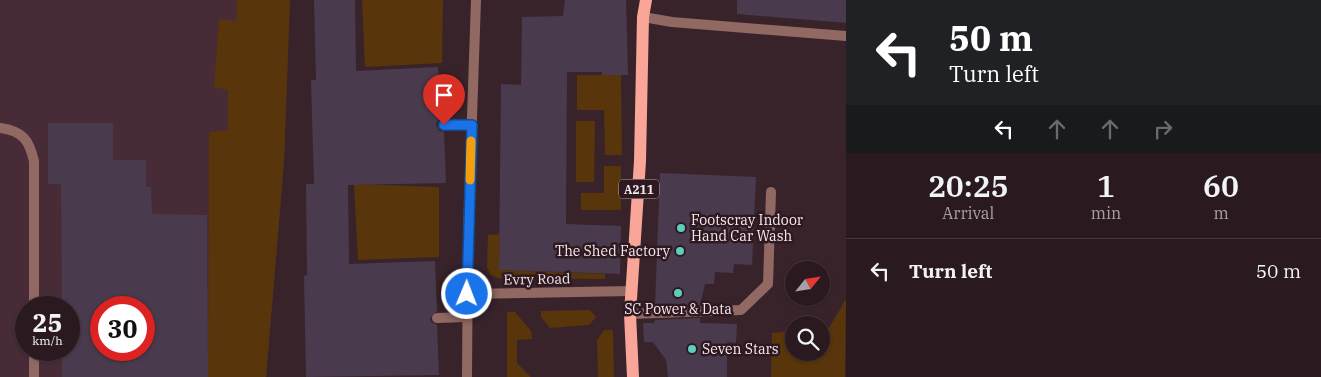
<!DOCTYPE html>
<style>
body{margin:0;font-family:"IBM Plex Serif",serif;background:#36272d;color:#f1f3f6;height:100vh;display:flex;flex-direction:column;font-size:19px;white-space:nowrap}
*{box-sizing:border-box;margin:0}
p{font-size:16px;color:#a5a1a5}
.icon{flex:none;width:28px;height:28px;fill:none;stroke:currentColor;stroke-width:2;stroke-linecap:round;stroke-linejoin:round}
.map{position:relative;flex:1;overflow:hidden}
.side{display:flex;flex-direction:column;background:#2a1a20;width:475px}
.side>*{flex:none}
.banner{background:#202124;color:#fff;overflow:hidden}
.needle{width:32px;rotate:60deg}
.fabs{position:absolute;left:785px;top:261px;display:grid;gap:10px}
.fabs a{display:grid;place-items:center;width:45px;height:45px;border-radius:50%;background:#2a1a20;box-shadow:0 1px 4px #0004,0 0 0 1px #46383e;font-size:25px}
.speed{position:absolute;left:15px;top:296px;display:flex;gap:10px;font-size:25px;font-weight:700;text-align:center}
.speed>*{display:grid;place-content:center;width:65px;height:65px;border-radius:50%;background:#2a1a20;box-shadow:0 1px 4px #0004,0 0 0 1px #46383e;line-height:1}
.speed small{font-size:12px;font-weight:400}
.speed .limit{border:8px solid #d22;background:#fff;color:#111}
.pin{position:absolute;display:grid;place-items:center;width:42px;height:42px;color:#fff;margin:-51px -21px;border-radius:50% 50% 50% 0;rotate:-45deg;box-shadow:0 0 5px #0007}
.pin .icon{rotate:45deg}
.me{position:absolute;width:55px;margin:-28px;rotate:1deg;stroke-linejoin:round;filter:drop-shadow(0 0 4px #0008)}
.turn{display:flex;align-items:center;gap:18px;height:105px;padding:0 20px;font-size:22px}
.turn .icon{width:65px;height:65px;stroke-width:2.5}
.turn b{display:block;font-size:35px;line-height:42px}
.lanes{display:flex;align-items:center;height:48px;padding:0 20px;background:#0003;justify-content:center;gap:25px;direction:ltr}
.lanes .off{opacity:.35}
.eta{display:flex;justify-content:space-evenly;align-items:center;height:85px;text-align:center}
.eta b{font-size:30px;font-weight:600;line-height:35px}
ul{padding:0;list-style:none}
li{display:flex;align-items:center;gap:15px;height:65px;padding:0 20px;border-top:1px solid #46383e}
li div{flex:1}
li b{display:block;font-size:19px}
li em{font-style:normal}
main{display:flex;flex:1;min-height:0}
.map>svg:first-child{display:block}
.built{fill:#472b36;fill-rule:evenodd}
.green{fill:#58350b}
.building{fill:#493b4d;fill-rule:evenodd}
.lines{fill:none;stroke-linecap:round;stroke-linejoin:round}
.lane{stroke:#916962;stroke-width:10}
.street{stroke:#916962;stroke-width:10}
.primary{stroke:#f9a698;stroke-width:12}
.route-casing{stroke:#114b97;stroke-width:12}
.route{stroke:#1a73e8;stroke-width:9}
.slow{stroke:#f59e0b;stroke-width:9}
.poi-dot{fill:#5ccebb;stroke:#2e1921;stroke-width:2}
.labels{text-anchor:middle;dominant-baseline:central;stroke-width:5;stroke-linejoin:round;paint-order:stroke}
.shield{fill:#2e1921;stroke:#baa9af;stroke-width:1}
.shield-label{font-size:12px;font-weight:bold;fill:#f6e7ec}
.poi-label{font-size:14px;fill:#f6e7ec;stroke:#2e1921;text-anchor:start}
.street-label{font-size:14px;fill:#f6e7ec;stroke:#2e1921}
</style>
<main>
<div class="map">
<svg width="846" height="377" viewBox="0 0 846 377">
<rect width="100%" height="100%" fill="#38232b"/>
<path class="built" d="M 0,0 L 290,0 L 284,162 L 266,377 L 0,377 ZM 26,308 L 69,308 L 69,350 L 26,350 ZM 101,308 L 144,308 L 144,350 L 101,350 Z"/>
<g class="green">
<path d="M 237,0 L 290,0 L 284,162 L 266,377 L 208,377 L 209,132 L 228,130 L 228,90 L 214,87 L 219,19 L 236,21 Z"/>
<path d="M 362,0 L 443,0 L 442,63 L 365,67 Z"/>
<path d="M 577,75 L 621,75 L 622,155 L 605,155 L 604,110 L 577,110 Z"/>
<path d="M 576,121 L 595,121 L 594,182 L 576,182 Z"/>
<path d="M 604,166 L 621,166 L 621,210 L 581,210 L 581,193 L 604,193 Z"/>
<path d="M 354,184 L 439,187 L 439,257 L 358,260 Z"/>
<path d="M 500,234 L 499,270 L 605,274 L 605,279 L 498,278 L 490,274 L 487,267 L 488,235 Z"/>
<path d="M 846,299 L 845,377 L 771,377 L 772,333 L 794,331 L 794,352 L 821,352 L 821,329 L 829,328 Z"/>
<path d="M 590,310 L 596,317 L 589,325 L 550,328 L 541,317 L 541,311 Z"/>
<path d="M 507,312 L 515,312 L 531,331 L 532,339 L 517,340 L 517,363 L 531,377 L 507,377 Z"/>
<path d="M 604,330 L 613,330 L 614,377 L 598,377 L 597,340 Z"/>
</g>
<g class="building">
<path d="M 314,0 L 355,0 L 356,71 L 438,67 L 443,118 L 437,121 L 436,125 L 439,131 L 444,132 L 446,183 L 348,185 L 349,264 L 435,261 L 437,311 L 430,318 L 431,322 L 437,325 L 439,375 L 306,377 L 304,276 L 307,275 L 306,184 L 314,184 L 311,80 L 316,80 Z"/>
<path d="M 565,0 L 626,0 L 628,75 L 602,75 L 602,72 L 567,72 L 566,224 L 621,226 L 620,274 L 499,270 L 501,84 L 521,85 L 522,17 L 563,16 Z"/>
<path d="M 737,0 L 846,0 L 846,23 L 737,14 Z"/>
<path d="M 48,123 L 113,123 L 113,160 L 146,160 L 146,187 L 151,187 L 152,214 L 207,215 L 208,377 L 62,377 L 62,350 L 69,350 L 69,308 L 62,308 L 61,184 L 48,184 ZM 101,308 L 144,308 L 144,350 L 101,350 Z"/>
<path d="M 660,173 L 756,177 L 752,265 L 734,264 L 733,273 L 715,272 L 714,284 L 705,284 L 700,305 L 655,306 Z"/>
<path d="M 700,318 L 700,323 L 737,324 L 736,343 L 727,342 L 727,377 L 668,377 L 666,360 L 653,342 L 644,342 L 643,323 L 654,323 L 655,320 Z"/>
</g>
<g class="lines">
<g class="lane">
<path d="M 643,17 L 672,22 L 846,36"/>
<path d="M 443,125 L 472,125"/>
<path d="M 0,128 C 23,131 29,140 34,161 L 34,308"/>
<path d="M 630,314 L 741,310 L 768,284 L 771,192"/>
<path d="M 437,318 L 467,317"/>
<path d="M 34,350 L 34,377"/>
</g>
<g class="street">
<path d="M 467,294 L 632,291"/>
<path d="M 467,377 L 468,234 L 476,0"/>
</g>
<path class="primary" d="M 633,377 L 630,314 L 640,161 L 643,17 L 646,0"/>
</g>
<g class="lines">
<defs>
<path id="route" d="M 444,125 L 472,125 L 467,294"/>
</defs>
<use href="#route" class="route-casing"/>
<use href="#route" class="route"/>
<path class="slow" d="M 470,180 L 471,141"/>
</g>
<g class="poi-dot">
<circle cx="681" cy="228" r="5"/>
<circle cx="680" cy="251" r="5"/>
<circle cx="678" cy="293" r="5"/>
<circle cx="692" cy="349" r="5"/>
</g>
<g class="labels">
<rect class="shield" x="619" y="179.5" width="40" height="19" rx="4"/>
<g class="shield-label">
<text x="639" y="189">A211</text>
</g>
<g class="poi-label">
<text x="691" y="220">Footscray Indoor<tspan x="691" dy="16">Hand Car Wash</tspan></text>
<text x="670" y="251" text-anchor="end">The Shed Factory</text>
<text x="678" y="309" text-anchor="middle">SC Power &amp; Data</text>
<text x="702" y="349">Seven Stars</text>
</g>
<g class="street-label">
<text transform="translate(537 279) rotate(-1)">Evry Road</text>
</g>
</g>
</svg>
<div class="fabs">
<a><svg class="needle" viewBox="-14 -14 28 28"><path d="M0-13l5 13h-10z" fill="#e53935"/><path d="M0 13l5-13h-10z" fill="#a5a1a5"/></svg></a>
<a><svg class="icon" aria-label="search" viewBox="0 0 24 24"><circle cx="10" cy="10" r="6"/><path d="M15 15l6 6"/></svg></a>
</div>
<div class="speed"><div>25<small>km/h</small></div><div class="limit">30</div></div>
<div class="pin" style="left:444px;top:125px;background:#d93025"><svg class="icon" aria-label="arrive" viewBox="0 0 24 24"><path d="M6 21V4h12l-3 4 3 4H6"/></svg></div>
<svg class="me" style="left:467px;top:294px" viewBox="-20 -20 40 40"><circle r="17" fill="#1a73e8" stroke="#fff" stroke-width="3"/><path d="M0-11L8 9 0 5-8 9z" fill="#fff"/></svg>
</div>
<section class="side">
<div class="banner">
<div class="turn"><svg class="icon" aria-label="left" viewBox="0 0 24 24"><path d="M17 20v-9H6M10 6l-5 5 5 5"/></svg><div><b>50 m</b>Turn left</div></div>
<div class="lanes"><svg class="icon" aria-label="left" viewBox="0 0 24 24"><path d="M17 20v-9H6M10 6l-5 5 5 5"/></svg><svg class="icon off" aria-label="ahead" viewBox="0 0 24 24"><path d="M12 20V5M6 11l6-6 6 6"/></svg><svg class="icon off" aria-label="ahead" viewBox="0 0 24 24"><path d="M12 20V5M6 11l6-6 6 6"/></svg><svg class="icon off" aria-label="right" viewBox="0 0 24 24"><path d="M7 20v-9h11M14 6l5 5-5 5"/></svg></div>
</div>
<div class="eta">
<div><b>20:25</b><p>Arrival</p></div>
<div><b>1</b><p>min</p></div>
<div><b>60</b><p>m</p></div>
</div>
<ul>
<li><svg class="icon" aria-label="left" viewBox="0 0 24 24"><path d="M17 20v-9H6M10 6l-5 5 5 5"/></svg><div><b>Turn left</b></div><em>50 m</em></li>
</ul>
</section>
</main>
